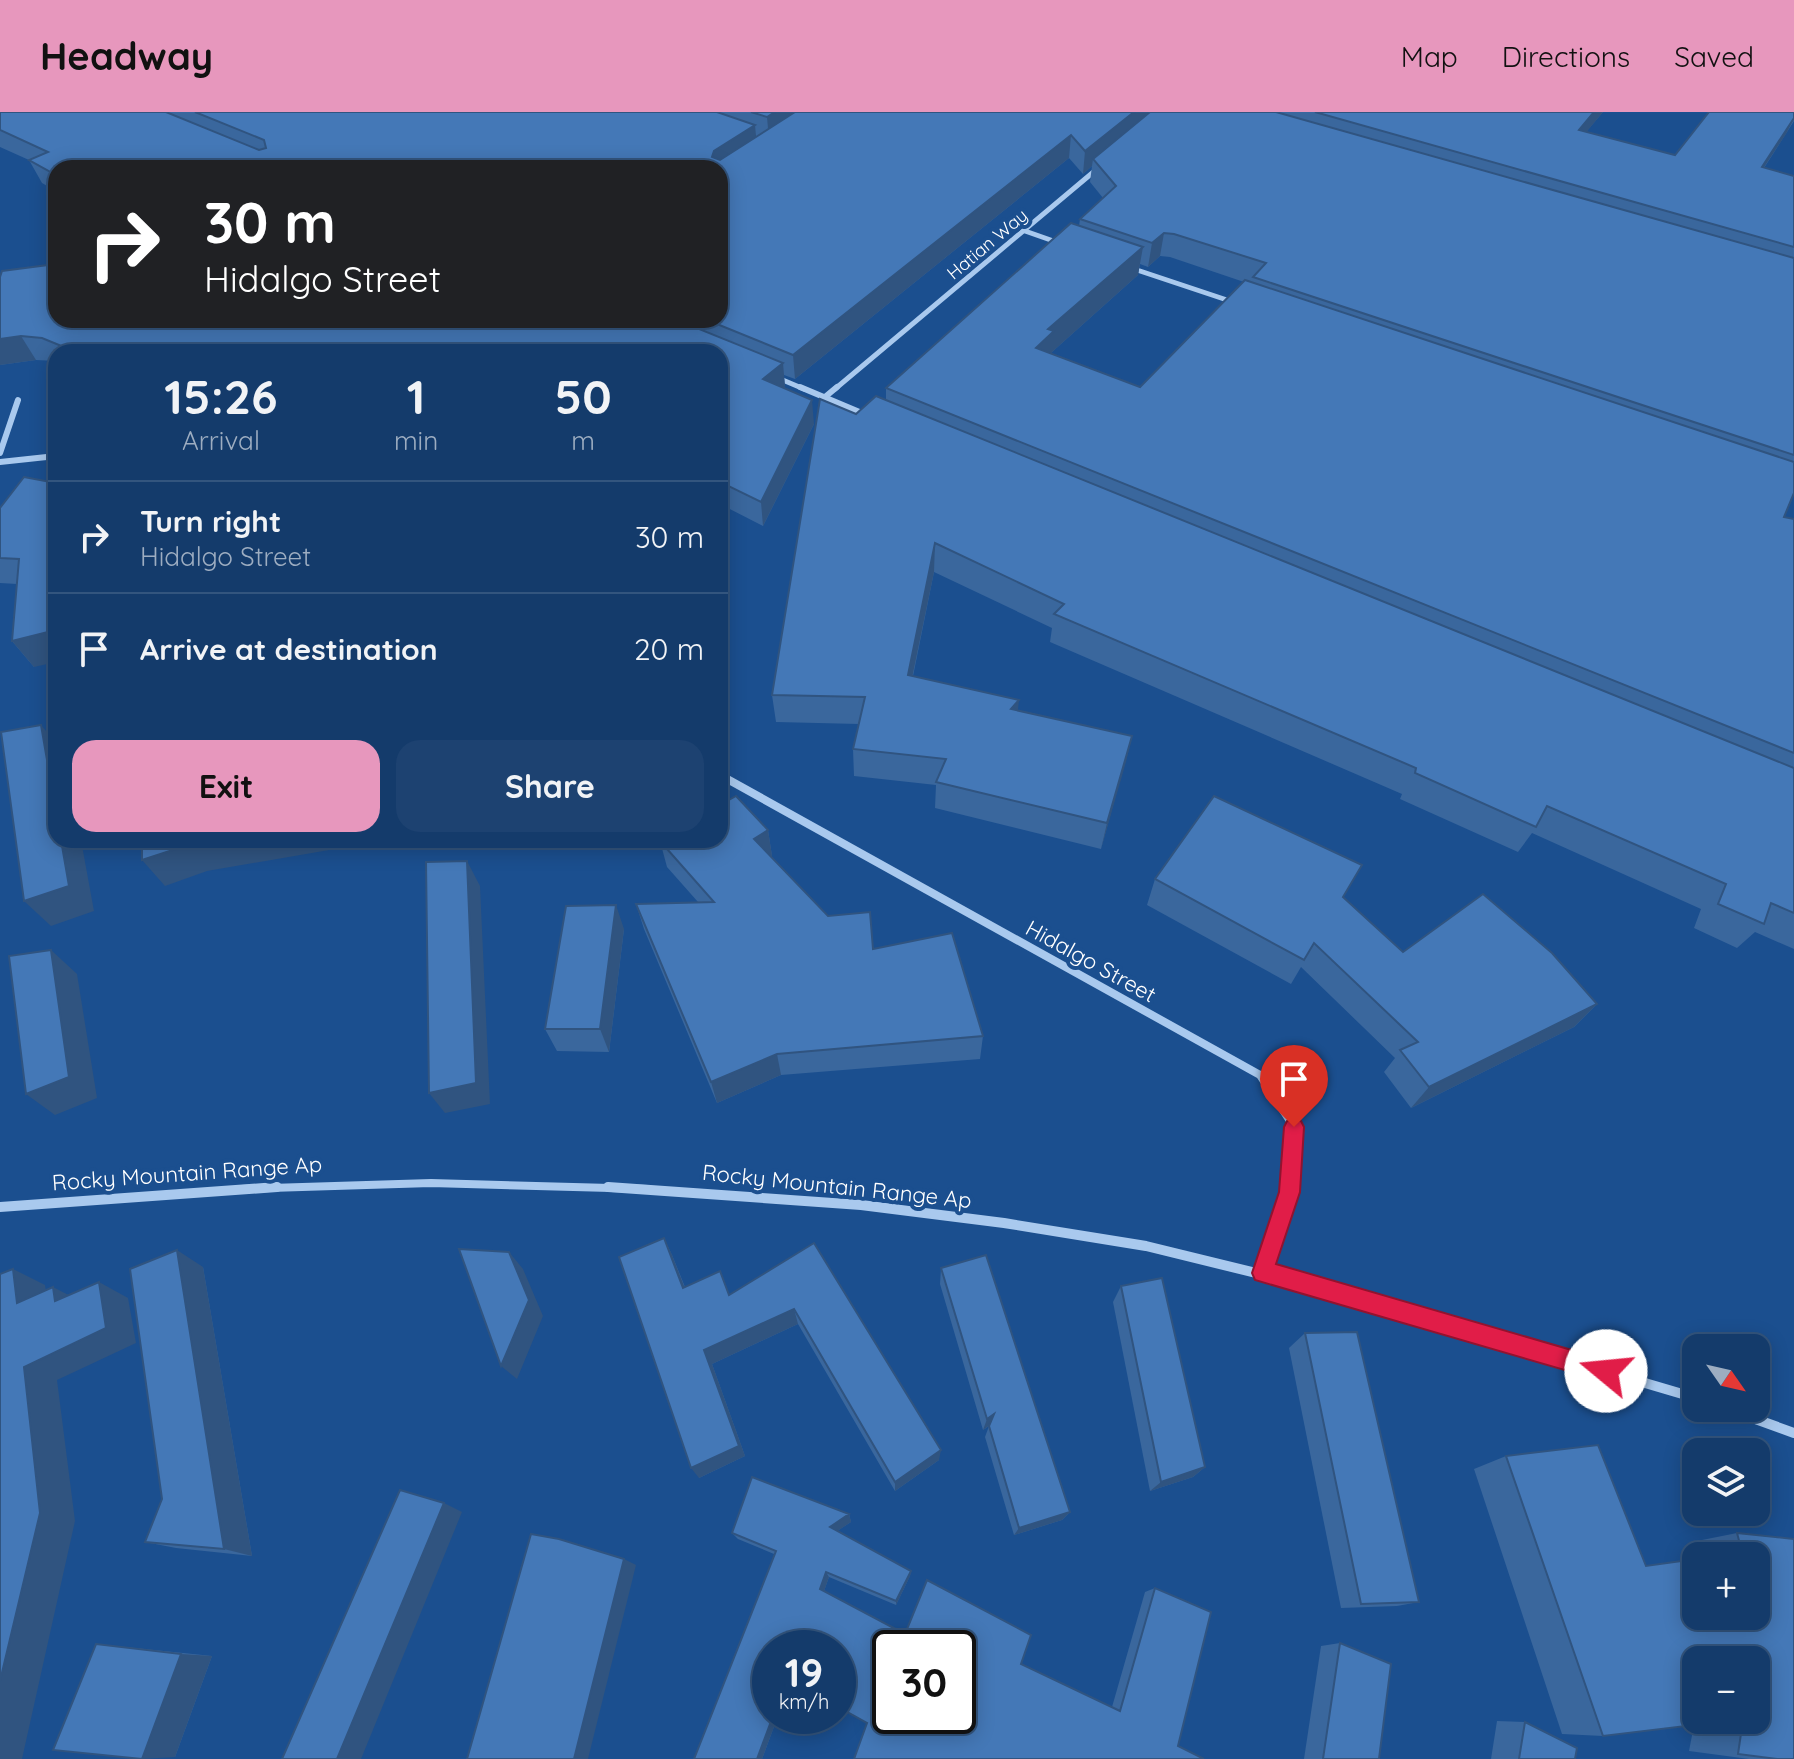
<!DOCTYPE html>
<meta charset="utf-8">
<style>
body{margin:0;font-family:Quicksand,sans-serif;background:#1d4271;color:#f1f3f6;height:100vh;display:flex;flex-direction:column;font-size:30px;white-space:nowrap}
*{box-sizing:border-box;margin:0}
p{font-size:26px;color:#9dadc1}
.icon{flex:none;width:44px;height:44px;fill:none;stroke:currentColor;stroke-width:2;stroke-linecap:round;stroke-linejoin:round}
.map{position:relative;flex:1;overflow:hidden}
.panel{position:absolute;left:48px;top:232px;width:680px;height:504px;display:flex;flex-direction:column;background:#143b6b;border-radius:24px;box-shadow:0 4px 20px #0003,0 0 0 2px #33557e}
.panel>*{flex:none}
.banner{position:absolute;left:48px;top:48px;width:680px;height:168px;border-radius:24px;box-shadow:0 4px 20px #0003,0 0 0 2px #33557e;background:#202124;color:#fff;overflow:hidden}
.needle{width:52px;rotate:124deg}
.buttons{position:absolute;left:1682px;top:1222px;display:grid;gap:16px}
.buttons a{display:grid;place-items:center;width:88px;height:88px;border-radius:16px;background:#143b6b;box-shadow:0 4px 20px #0003,0 0 0 2px #33557e;font-size:40px}
.speed{position:absolute;left:752px;top:1518px;display:flex;gap:16px;font-size:40px;font-weight:700;text-align:center}
.speed>*{display:grid;place-content:center;width:104px;height:104px;border-radius:50%;background:#143b6b;box-shadow:0 4px 20px #0003,0 0 0 2px #33557e;line-height:1}
.speed small{font-size:20px;font-weight:400}
.speed .limit{border:4px solid #111;border-radius:12px;background:#fff;color:#111}
.pin{position:absolute;display:grid;place-items:center;width:68px;height:68px;color:#fff;margin:-82px -34px;border-radius:50% 50% 50% 0;rotate:-45deg;box-shadow:0 0 8px #0007}
.pin .icon{rotate:45deg}
.me{position:absolute;width:88px;margin:-44px;rotate:287deg;stroke-linejoin:round;filter:drop-shadow(0 0 6px #0008)}
.turn{display:flex;align-items:center;gap:28px;height:168px;padding:0 24px;font-size:36px}
.turn .icon{width:104px;height:104px;stroke-width:2.5}
.turn b{display:block;font-size:56px;line-height:68px}
.eta{display:flex;justify-content:space-evenly;align-items:center;height:136px;text-align:center}
.eta b{font-size:48px;font-weight:700;line-height:56px}
.button{display:flex;gap:16px;margin-top:auto;padding:16px 24px}
.button a{flex:1;height:92px;border-radius:24px;background:#e797bd;color:#111;font-size:32px;font-weight:700;line-height:92px;text-align:center}
.button a+a{background:#1d4271;color:#f1f3f6}
ul{padding:0;list-style:none}
li{display:flex;align-items:center;gap:24px;height:112px;padding:0 24px;border-top:2px solid #33557e}
li div{flex:1}
li b{display:block;font-size:30px}
li em{font-style:normal}
header{display:flex;align-items:center;gap:48px;box-sizing:border-box;height:112px;padding:0 40px;background:#e797bd;color:#111}
header strong{font-size:38px}
nav{display:flex;gap:44px;margin-inline-start:auto;font-size:28px}
.map>svg:first-child{display:block}
.lines{fill:none;stroke-linecap:round;stroke-linejoin:round}
.minor-far3{stroke:#a9c9ee;stroke-width:5}
.minor-far2{stroke:#a9c9ee;stroke-width:6}
.minor-far1{stroke:#a9c9ee;stroke-width:8}
.minor{stroke:#a9c9ee;stroke-width:10}
.wall{fill:#3a679d;fill-rule:evenodd}
.shaded-wall{fill:#305480}
.building{fill:#4478b7;stroke:#305480;stroke-width:2;fill-rule:evenodd}
.route{fill:#e11d48;stroke:#92132f;stroke-width:2}
.labels{text-anchor:middle;dominant-baseline:central;stroke-width:8;stroke-linejoin:round;paint-order:stroke}
.far-street-label{font-size:18px;fill:#fff;stroke:#1b4f8f}
.street-label{font-size:22px;fill:#fff;stroke:#1b4f8f}
</style>
<header>
<strong>Headway</strong>
<nav><a>Map</a><a>Directions</a><a>Saved</a></nav>
</header>
<div class="map">
<svg width="1794" height="1647" viewBox="0 0 1794 1647">
<rect width="100%" height="100%" fill="#1b4f8f"/>
<g class="lines">
<g class="minor-far3">
<path d="M 1025,119 L 1062,132"/>
<path d="M 1131,156 L 1236,191"/>
<path d="M 778,266 L 804,277"/>
<path d="M 835,277 L 1097,57"/>
</g>
<g class="minor-far2">
<path d="M 800,275 L 869,304"/>
<path d="M 825,285 L 837,275"/>
<path d="M 0,341 L 18,288"/>
<path d="M 0,350 L 56,344"/>
</g>
<g class="minor-far1">
<path d="M 720,663 L 1260,963 L 1294,1015 L 1289,1077"/>
<path d="M 241,1077 L 431,1071 L 648,1077"/>
</g>
<g class="minor">
<path d="M 608,1075 L 861,1093 L 1004,1111 L 1146,1134 L 1346,1183 L 1696,1286"/>
<path d="M 0,1095 L 277,1075"/>
<path d="M 1263,1161 L 1289,1075"/>
<path d="M 1725,1296 L 1794,1321"/>
</g>
</g>
<g class="wall">
<path d="M 0,0 L 1603,0 L 1586,20 L 1675,43 L 1794,0 L 1794,9 L 1764,56 L 1794,64 L 1794,381 L 1784,405 L 1794,407 L 1794,837 L 1755,820 L 1737,836 L 1694,816 L 1701,797 L 1532,721 L 1518,740 L 1400,687 L 1402,682 L 1050,530 L 1052,516 L 934,460 L 913,564 L 1018,598 L 1132,624 L 1101,737 L 935,696 L 936,673 L 854,664 L 853,637 L 859,612 L 776,610 L 772,583 L 856,302 L 886,289 L 886,276 L 1079,114 L 1080,107 L 1103,86 L 1090,70 L 1092,54 L 1083,62 L 1069,46 L 795,267 L 784,263 L 785,275 L 784,276 L 814,312 L 763,414 L 720,392 L 720,240 L 56,240 L 56,249 L 36,248 L 0,253 L 0,165 L 56,208 L 720,208 L 720,56 L 56,56 L 56,79 L 42,71 L 29,48 L 0,35 ZM 1160,144 L 1170,145 L 1244,170 L 1140,275 L 1052,242 L 1052,240 L 1138,163 L 1140,152 L 1148,155 Z"/>
<path d="M 24,365 L 34,555 L 12,529 L 17,472 L 0,471 L 0,396 Z"/>
<path d="M 768,718 L 772,744 L 771,744 L 828,804 L 873,837 L 983,924 L 980,947 L 781,963 L 717,991 L 644,817 L 636,792 L 698,790 L 667,755 L 660,729 Z"/>
<path d="M 1155,767 L 1344,786 L 1403,840 L 1597,892 L 1574,915 L 1411,996 L 1384,960 L 1395,946 L 1301,855 L 1291,872 L 1147,793 Z"/>
<path d="M 624,817 L 609,940 L 557,939 L 545,917 Z"/>
<path d="M 664,1126 L 672,1143 L 685,1175 L 729,1183 L 814,1131 L 939,1348 L 895,1379 L 798,1212 L 712,1252 L 745,1344 L 699,1366 Z"/>
<path d="M 203,1155 L 252,1444 L 176,1436 L 145,1430 L 162,1387 Z"/>
<path d="M 941,1156 L 1070,1400 L 1062,1408 L 1014,1423 L 985,1325 L 989,1314 L 983,1318 L 940,1172 Z"/>
<path d="M 1121,1174 L 1205,1355 L 1193,1365 L 1150,1379 L 1113,1190 Z"/>
<path d="M 1305,1221 L 1419,1490 L 1397,1494 L 1341,1496 L 1289,1236 Z"/>
<path d="M 1598,1333 L 1646,1454 L 1696,1447 L 1692,1430 L 1737,1421 L 1794,1427 L 1794,1647 L 1749,1647 L 1689,1639 L 1694,1613 L 1603,1624 L 1562,1622 L 1474,1357 L 1506,1344 ZM 1696,1444 L 1756,1444 L 1756,1504 L 1696,1504 ZM 1696,1548 L 1756,1548 L 1756,1608 L 1696,1608 Z"/>
<path d="M 849,1402 L 851,1410 L 837,1419 L 911,1459 L 910,1464 L 896,1493 L 829,1465 L 824,1479 L 905,1522 L 1021,1552 L 1112,1595 L 1145,1480 L 1155,1476 L 1178,1634 L 867,1611 L 770,1536 L 770,1604 L 778,1604 L 762,1647 L 774,1442 L 738,1427 L 732,1421 Z"/>
<path d="M 1340,1531 L 1379,1647 L 1304,1647 L 1321,1534 Z"/>
<path d="M 96,1532 L 212,1544 L 175,1645 Z"/>
<path d="M 1497,1609 L 1525,1610 L 1575,1647 L 1491,1647 Z"/>
</g>
<g class="shaded-wall">
<path d="M 775,0 L 812,0 L 769,28 L 767,5 Z"/>
<path d="M 1134,0 L 1158,0 L 1093,47 L 1092,54 L 1083,62 L 1085,39 Z"/>
<path d="M 1594,0 L 1603,0 L 1569,41 L 1579,18 Z"/>
<path d="M 1794,6 L 1786,22 L 1749,78 L 1762,55 Z"/>
<path d="M 755,13 L 757,35 L 720,60 L 712,45 L 714,39 Z"/>
<path d="M 1071,23 L 1069,46 L 795,267 L 793,243 Z"/>
<path d="M 1164,121 L 1160,144 L 1148,155 L 1152,131 Z"/>
<path d="M 1143,135 L 1138,163 L 1052,240 L 1051,247 L 1036,236 L 1048,217 Z"/>
<path d="M 21,224 L 36,248 L 0,253 L 0,227 Z"/>
<path d="M 128,232 L 133,240 L 115,240 Z"/>
<path d="M 783,251 L 785,275 L 765,291 L 763,267 Z"/>
<path d="M 812,288 L 814,312 L 763,414 L 761,390 Z"/>
<path d="M 935,431 L 934,460 L 907,590 L 908,563 Z"/>
<path d="M 56,518 L 56,550 L 34,555 L 12,529 Z"/>
<path d="M 1019,588 L 1016,616 L 1011,597 Z"/>
<path d="M 41,613 L 56,631 L 56,700 Z"/>
<path d="M 1132,624 L 1126,650 L 1101,737 L 1107,711 Z"/>
<path d="M 768,718 L 772,744 L 758,753 L 754,727 Z"/>
<path d="M 61,728 L 81,728 L 94,799 L 51,814 L 24,789 Z"/>
<path d="M 218,728 L 387,728 L 207,759 L 165,774 L 142,748 L 185,734 Z"/>
<path d="M 467,749 L 480,774 L 490,992 L 445,1001 L 429,981 Z"/>
<path d="M 616,793 L 624,817 L 609,940 L 600,917 Z"/>
<path d="M 51,838 L 77,862 L 97,986 L 55,1003 L 26,982 Z"/>
<path d="M 1597,892 L 1574,915 L 1411,996 L 1429,975 Z"/>
<path d="M 777,942 L 781,963 L 717,991 L 711,970 Z"/>
<path d="M 664,1126 L 672,1143 L 691,1192 L 683,1176 Z"/>
<path d="M 177,1138 L 203,1155 L 252,1444 L 224,1437 Z"/>
<path d="M 509,1140 L 523,1157 L 543,1204 L 517,1267 L 501,1254 Z"/>
<path d="M 13,1157 L 45,1173 L 50,1206 L 17,1191 Z"/>
<path d="M 99,1170 L 128,1186 L 136,1231 L 57,1268 L 75,1409 L 22,1647 L 0,1647 L 0,1569 L 24,1255 Z"/>
<path d="M 53,1175 L 84,1191 L 55,1189 Z"/>
<path d="M 794,1197 L 798,1212 L 712,1252 L 745,1344 L 699,1366 L 691,1356 L 704,1238 Z"/>
<path d="M 994,1302 L 990,1313 L 983,1318 L 987,1307 Z"/>
<path d="M 941,1338 L 939,1348 L 895,1379 L 895,1370 Z"/>
<path d="M 1205,1355 L 1193,1365 L 1150,1379 L 1161,1370 Z"/>
<path d="M 444,1391 L 462,1400 L 361,1647 L 337,1647 Z"/>
<path d="M 1070,1400 L 1062,1408 L 1014,1423 L 1019,1416 Z"/>
<path d="M 849,1402 L 851,1410 L 833,1422 L 830,1415 Z"/>
<path d="M 624,1447 L 636,1453 L 588,1647 L 574,1647 Z"/>
<path d="M 911,1459 L 910,1464 L 896,1493 L 896,1489 Z"/>
<path d="M 826,1460 L 829,1465 L 823,1482 L 820,1477 Z"/>
<path d="M 181,1542 L 212,1544 L 175,1645 L 142,1647 Z"/>
<path d="M 773,1604 L 778,1604 L 762,1647 L 757,1647 Z"/>
</g>
<g class="building">
<path d="M 0,0 L 166,0 L 259,38 L 266,36 L 264,28 L 195,0 L 717,0 L 755,13 L 714,39 L 712,45 L 720,48 L 795,0 L 1134,0 L 1085,39 L 1071,23 L 793,243 L 707,208 L 720,208 L 720,56 L 56,56 L 56,63 L 29,48 L 48,40 L 0,18 Z"/>
<path d="M 751,0 L 775,0 L 767,5 Z"/>
<path d="M 1150,0 L 1276,0 L 1794,146 L 1794,343 L 1253,165 L 1266,151 L 1174,122 L 1164,121 L 1152,131 L 1080,107 L 1116,74 L 1093,47 Z"/>
<path d="M 1315,0 L 1594,0 L 1579,18 L 1675,43 L 1709,0 L 1794,0 L 1794,6 L 1762,55 L 1794,64 L 1794,135 Z"/>
<path d="M 1071,111 L 1143,135 L 1048,217 L 1054,219 L 1036,236 L 1140,275 L 1245,168 L 1794,350 L 1794,381 L 1784,405 L 1794,407 L 1794,641 L 886,276 Z"/>
<path d="M 56,152 L 56,208 L 677,208 L 783,251 L 763,267 L 812,288 L 761,390 L 720,370 L 720,240 L 146,240 L 128,232 L 115,240 L 76,240 L 42,226 L 21,224 L 0,227 L 0,165 L 2,159 Z"/>
<path d="M 876,284 L 1794,656 L 1794,801 L 1771,791 L 1764,812 L 1718,792 L 1726,772 L 1547,694 L 1536,715 L 1415,661 L 1416,656 L 1054,502 L 1064,492 L 935,431 L 908,563 L 1019,588 L 1011,597 L 1132,624 L 1107,711 L 936,670 L 946,647 L 853,637 L 865,585 L 772,583 L 820,287 L 856,302 Z"/>
<path d="M 24,365 L 56,371 L 56,518 L 12,529 L 19,447 L 0,446 L 0,396 Z"/>
<path d="M 41,613 L 56,700 L 56,728 L 61,728 L 69,774 L 24,789 L 1,620 Z"/>
<path d="M 736,684 L 768,718 L 754,727 L 828,804 L 870,800 L 873,837 L 952,821 L 983,924 L 777,942 L 711,970 L 636,792 L 714,790 L 660,729 L 662,728 L 720,728 L 720,693 Z"/>
<path d="M 1214,684 L 1362,753 L 1343,785 L 1403,840 L 1483,782 L 1552,841 L 1597,892 L 1429,975 L 1400,938 L 1418,930 L 1314,831 L 1304,848 L 1155,767 Z"/>
<path d="M 142,728 L 218,728 L 185,734 L 142,748 Z"/>
<path d="M 467,749 L 476,971 L 429,981 L 426,750 Z"/>
<path d="M 616,793 L 600,917 L 545,917 L 566,794 Z"/>
<path d="M 51,838 L 69,965 L 26,982 L 9,844 Z"/>
<path d="M 664,1126 L 683,1176 L 720,1159 L 729,1183 L 814,1131 L 941,1338 L 895,1370 L 794,1197 L 704,1238 L 739,1334 L 691,1356 L 619,1145 Z"/>
<path d="M 459,1137 L 509,1140 L 529,1188 L 501,1254 Z"/>
<path d="M 177,1138 L 224,1437 L 145,1430 L 162,1387 L 130,1157 Z"/>
<path d="M 986,1143 L 1070,1400 L 1019,1416 L 989,1314 L 994,1302 L 987,1307 L 941,1156 Z"/>
<path d="M 13,1157 L 17,1191 L 53,1175 L 55,1189 L 99,1170 L 106,1216 L 24,1255 L 40,1401 L 0,1569 L 0,1162 Z"/>
<path d="M 1162,1166 L 1205,1355 L 1161,1370 L 1121,1174 Z"/>
<path d="M 1357,1220 L 1419,1490 L 1361,1492 L 1305,1221 Z"/>
<path d="M 1598,1333 L 1646,1454 L 1696,1447 L 1696,1504 L 1756,1504 L 1756,1444 L 1714,1444 L 1742,1440 L 1737,1421 L 1794,1427 L 1794,1647 L 1777,1647 L 1738,1642 L 1743,1608 L 1756,1608 L 1756,1548 L 1696,1548 L 1696,1608 L 1736,1608 L 1603,1624 L 1506,1344 Z"/>
<path d="M 752,1365 L 849,1402 L 830,1415 L 911,1459 L 896,1489 L 826,1460 L 820,1477 L 905,1522 L 927,1468 L 1031,1523 L 1021,1552 L 1120,1599 L 1155,1476 L 1211,1500 L 1178,1634 L 1204,1647 L 854,1647 L 867,1611 L 838,1595 L 838,1536 L 770,1536 L 770,1604 L 773,1604 L 757,1647 L 694,1647 L 776,1439 L 732,1421 ZM 890,1536 L 958,1536 L 958,1604 L 890,1604 Z"/>
<path d="M 400,1378 L 444,1391 L 337,1647 L 282,1647 Z"/>
<path d="M 531,1422 L 559,1427 L 624,1447 L 574,1647 L 467,1647 Z"/>
<path d="M 1340,1531 L 1391,1552 L 1379,1647 L 1323,1647 Z"/>
<path d="M 96,1532 L 181,1542 L 142,1647 L 53,1638 Z"/>
<path d="M 1525,1610 L 1577,1636 L 1575,1647 L 1519,1647 Z"/>
</g>
<path class="route" d="M 1294,1006 L 1301,1009 L 1304,1015 L 1300,1080 L 1276,1152 L 1606,1248 L 1614,1251 L 1617,1259 L 1614,1267 L 1606,1270 L 1255,1168 L 1252,1161 L 1279,1080 L 1284,1015 L 1287,1009 Z"/>
<g class="labels">
<g class="far-street-label">
<text transform="translate(987 132) rotate(-40)">Hatian Way</text>
</g>
<g class="street-label">
<text transform="translate(1091 849) rotate(29)">Hidalgo Street</text>
<text transform="translate(187 1061) rotate(-4)">Rocky Mountain Range Ap</text>
<text transform="translate(837 1074) rotate(6)">Rocky Mountain Range Ap</text>
</g>
</g>
</svg>
<div class="buttons">
<a><svg class="needle" viewBox="-14 -14 28 28"><path d="M0-13l5 13h-10z" fill="#e53935"/><path d="M0 13l5-13h-10z" fill="#9dadc1"/></svg></a>
<a><svg class="icon" aria-label="layers" viewBox="0 0 24 24"><path d="M12 4l9 5-9 5-9-5zM3 14l9 5 9-5"/></svg></a>
<a>+</a>
<a>−</a>
</div>
<div class="speed"><div>19<small>km/h</small></div><div class="limit">30</div></div>
<div class="pin" style="left:1294px;top:1015px;background:#d93025"><svg class="icon" aria-label="arrive" viewBox="0 0 24 24"><path d="M6 21V4h12l-3 4 3 4H6"/></svg></div>
<svg class="me" style="left:1606px;top:1259px" viewBox="-20 -20 40 40"><circle r="19" fill="#fff"/><path d="M0-13L10 11 0 6-10 11z" fill="#e11d48"/></svg>
<div class="banner">
<div class="turn"><svg class="icon" aria-label="right" viewBox="0 0 24 24"><path d="M7 20v-9h11M14 6l5 5-5 5"/></svg><div><b>30 m</b>Hidalgo Street</div></div>
</div>
<section class="panel">
<div class="eta">
<div><b>15:26</b><p>Arrival</p></div>
<div><b>1</b><p>min</p></div>
<div><b>50</b><p>m</p></div>
</div>
<ul>
<li><svg class="icon" aria-label="right" viewBox="0 0 24 24"><path d="M7 20v-9h11M14 6l5 5-5 5"/></svg><div><b>Turn right</b><p>Hidalgo Street</p></div><em>30 m</em></li>
<li><svg class="icon" aria-label="arrive" viewBox="0 0 24 24"><path d="M6 21V4h12l-3 4 3 4H6"/></svg><div><b>Arrive at destination</b></div><em>20 m</em></li>
</ul>
<div class="button"><a>Exit</a><a>Share</a></div>
</section>
</div>
